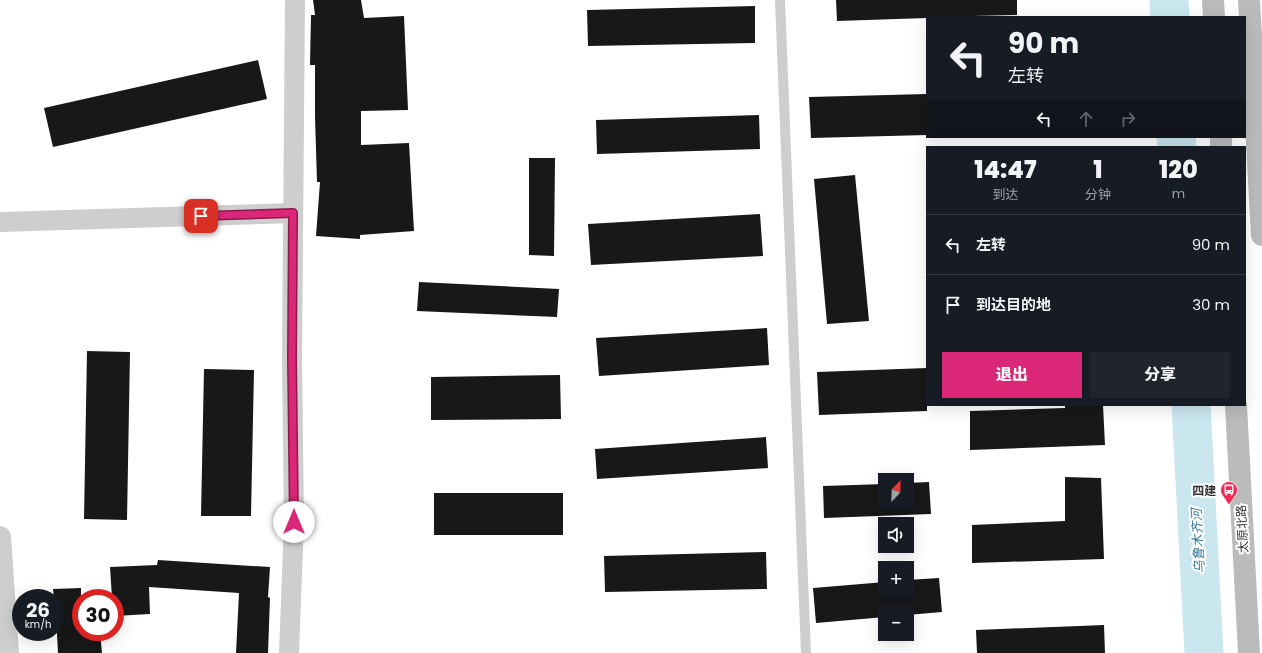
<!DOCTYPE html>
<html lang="zh">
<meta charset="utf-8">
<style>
body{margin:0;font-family:Poppins,"Noto Sans SC",sans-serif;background:#20242c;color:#f1f3f6;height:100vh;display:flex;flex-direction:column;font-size:15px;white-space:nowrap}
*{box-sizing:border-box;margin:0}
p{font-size:13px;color:#9ea1a6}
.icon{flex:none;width:22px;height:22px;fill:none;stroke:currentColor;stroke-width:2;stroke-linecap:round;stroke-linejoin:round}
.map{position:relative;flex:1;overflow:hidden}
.side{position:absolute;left:926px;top:146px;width:320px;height:260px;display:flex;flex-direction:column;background:#171b24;border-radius:0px;box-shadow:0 4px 16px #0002}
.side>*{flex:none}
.guide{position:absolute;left:926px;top:16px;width:320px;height:122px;border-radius:0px;box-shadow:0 4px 16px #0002;background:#171b24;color:#f1f3f6;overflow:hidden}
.needle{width:26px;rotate:23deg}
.controls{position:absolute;left:878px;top:473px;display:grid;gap:8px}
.controls a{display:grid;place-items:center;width:36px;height:36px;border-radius:0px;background:#171b24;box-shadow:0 4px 16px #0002;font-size:20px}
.speed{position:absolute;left:12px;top:589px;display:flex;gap:8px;font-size:20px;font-weight:700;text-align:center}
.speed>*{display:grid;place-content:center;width:52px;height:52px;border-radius:50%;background:#171b24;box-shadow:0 4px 16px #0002;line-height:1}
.speed small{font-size:10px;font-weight:400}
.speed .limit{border:6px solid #d22;background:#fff;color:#111}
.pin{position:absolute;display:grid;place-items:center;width:34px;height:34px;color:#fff;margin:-17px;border-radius:8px;box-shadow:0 2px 6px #0006}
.me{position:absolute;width:44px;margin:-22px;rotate:0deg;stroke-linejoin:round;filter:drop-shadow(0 0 3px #0008)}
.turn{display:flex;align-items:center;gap:14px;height:84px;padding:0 16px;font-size:18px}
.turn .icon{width:52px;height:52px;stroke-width:2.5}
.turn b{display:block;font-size:28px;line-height:34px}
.lanes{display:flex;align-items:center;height:38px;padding:0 16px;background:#0003;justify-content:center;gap:20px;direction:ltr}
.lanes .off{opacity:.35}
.eta{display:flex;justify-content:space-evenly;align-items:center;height:68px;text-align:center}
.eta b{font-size:24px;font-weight:800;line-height:28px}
.primary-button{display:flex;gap:8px;margin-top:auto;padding:8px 16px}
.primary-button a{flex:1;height:46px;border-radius:0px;background:#db2777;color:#fff;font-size:16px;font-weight:800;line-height:46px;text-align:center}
.primary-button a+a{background:#20242c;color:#f1f3f6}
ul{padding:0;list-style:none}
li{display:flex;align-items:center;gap:12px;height:60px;padding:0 16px;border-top:1px solid #363941}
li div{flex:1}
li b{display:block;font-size:15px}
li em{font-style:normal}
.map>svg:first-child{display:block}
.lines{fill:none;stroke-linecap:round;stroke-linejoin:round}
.river{stroke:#cae7f0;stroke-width:39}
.building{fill:#181818}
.service{stroke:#cecece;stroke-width:10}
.minor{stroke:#cecece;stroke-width:20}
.tertiary{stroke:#cecece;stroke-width:22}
.secondary{stroke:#bbb;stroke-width:22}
.route-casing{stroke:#8e194d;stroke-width:10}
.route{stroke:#db2777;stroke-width:7}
.labels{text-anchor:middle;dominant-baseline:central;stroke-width:4;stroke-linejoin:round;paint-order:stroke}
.poi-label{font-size:12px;font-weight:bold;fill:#313131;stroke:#fff;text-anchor:end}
.street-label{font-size:12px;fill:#313131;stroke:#fff}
.water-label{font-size:13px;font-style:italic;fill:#347d95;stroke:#fff}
</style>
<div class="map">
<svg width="1262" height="653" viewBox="0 0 1262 653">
<rect width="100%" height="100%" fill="#fff"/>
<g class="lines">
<g class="river">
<path d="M 1169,0 L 1170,17"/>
<path d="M 1176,137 L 1177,147"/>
<path d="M 1191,405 L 1204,653"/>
</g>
</g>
<g class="building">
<path d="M 313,0 L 361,0 L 364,18 L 404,16 L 408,110 L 361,111 L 361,145 L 409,143 L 414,231 L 360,235 L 360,239 L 316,236 L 320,182 L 317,182 L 315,117 L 315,65 L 310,65 L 311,15 L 315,15 Z"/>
<path d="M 836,0 L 1017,0 L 1017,15 L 927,17 L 927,18 L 837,21 Z"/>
<path d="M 755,6 L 755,43 L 588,46 L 587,10 Z"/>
<path d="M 258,60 L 267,99 L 53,147 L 44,108 Z"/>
<path d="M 927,94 L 927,135 L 811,138 L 809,97 Z"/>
<path d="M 759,115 L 760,149 L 597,154 L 596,120 Z"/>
<path d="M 529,158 L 555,158 L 554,256 L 529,255 Z"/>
<path d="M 855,175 L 869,321 L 827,324 L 814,179 Z"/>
<path d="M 760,214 L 763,256 L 591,265 L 588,224 Z"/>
<path d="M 419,282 L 559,289 L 557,317 L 417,311 Z"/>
<path d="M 767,328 L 769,365 L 599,376 L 596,338 Z"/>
<path d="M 87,351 L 130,352 L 127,520 L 84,519 Z"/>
<path d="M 927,368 L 927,411 L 819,415 L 817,372 Z"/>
<path d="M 204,369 L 254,370 L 251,516 L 201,516 Z"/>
<path d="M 560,375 L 561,419 L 431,420 L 431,377 Z"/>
<path d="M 1065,405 L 1103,405 L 1105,445 L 970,450 L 970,411 L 1065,408 Z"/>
<path d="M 766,437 L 768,468 L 597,479 L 595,449 Z"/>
<path d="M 1065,477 L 1101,478 L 1104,559 L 972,563 L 972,525 L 1065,521 Z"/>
<path d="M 929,482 L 931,514 L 824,518 L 823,486 L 885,484 L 885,502 L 907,502 L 907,483 Z"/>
<rect x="434" y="493" width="129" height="42"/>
<path d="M 766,552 L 767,589 L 605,592 L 604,556 Z"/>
<path d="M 158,560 L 270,567 L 268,597 L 270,598 L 268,653 L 236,653 L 239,593 L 149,587 L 150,614 L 115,616 L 115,598 L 112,598 L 110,567 L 157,565 Z"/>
<path d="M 939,578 L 942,612 L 907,615 L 907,612 L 885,612 L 885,617 L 816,623 L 813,588 L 885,582 L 885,590 L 907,590 L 907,580 Z"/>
<path d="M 81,588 L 81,632 L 100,632 L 102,653 L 58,653 L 55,598 L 54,598 L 53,589 Z"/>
<path d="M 1104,625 L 1105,653 L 977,653 L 976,630 Z"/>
</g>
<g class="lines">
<path class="service" d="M 780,0 L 806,653"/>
<g class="minor">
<path d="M 0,222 L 293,213"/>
<path d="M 289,653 L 294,522 L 292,359 L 295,0"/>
</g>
<path class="tertiary" d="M 0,537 L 8,653"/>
<g class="secondary">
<path d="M 1213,0 L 1214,17"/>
<path d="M 1249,0 L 1262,235"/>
<path d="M 1221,137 L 1221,147"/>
<path d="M 1236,405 L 1249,653"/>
</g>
</g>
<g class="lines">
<defs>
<path id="route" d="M 201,216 L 293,213 L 292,359 L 294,522"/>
</defs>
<use href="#route" class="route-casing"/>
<use href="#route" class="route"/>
</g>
<defs>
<symbol id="bus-pin" viewBox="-11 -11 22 30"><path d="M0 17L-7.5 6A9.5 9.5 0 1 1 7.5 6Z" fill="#f52753" stroke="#fff"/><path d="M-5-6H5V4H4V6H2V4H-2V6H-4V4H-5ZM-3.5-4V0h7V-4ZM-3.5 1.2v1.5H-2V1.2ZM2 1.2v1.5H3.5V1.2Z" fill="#fff"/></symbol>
</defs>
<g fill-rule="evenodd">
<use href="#bus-pin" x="1219" y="480" width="20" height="27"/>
</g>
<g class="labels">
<g class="poi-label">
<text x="1216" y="490">四建</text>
</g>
<g class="street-label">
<text transform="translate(1242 529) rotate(-93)">太原北路</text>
</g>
<g class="water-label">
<text transform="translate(1198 541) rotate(-93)">乌鲁木齐河</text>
</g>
</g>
</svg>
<div class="controls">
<a><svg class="needle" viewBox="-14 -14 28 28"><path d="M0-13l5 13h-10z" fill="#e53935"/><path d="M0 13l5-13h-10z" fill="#9ea1a6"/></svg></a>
<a><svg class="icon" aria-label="sound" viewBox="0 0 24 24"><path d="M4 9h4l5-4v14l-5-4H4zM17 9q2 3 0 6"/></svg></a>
<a>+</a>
<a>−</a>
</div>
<div class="speed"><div>26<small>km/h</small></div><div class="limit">30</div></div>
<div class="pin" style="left:201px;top:216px;background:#d93025"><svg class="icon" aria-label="arrive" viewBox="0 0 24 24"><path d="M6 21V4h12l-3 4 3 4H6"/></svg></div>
<svg class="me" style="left:294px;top:522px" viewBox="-20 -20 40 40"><circle r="19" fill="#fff"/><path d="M0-13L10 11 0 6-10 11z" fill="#db2777"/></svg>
<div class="guide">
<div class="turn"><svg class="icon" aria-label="left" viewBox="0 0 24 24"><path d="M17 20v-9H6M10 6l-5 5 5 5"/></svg><div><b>90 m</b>左转</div></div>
<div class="lanes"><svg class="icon" aria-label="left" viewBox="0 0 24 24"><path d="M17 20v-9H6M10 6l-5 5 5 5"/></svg><svg class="icon off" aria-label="ahead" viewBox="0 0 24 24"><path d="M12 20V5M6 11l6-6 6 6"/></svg><svg class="icon off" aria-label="right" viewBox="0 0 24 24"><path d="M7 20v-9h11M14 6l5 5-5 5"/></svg></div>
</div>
<section class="side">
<div class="eta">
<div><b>14:47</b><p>到达</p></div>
<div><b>1</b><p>分钟</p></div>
<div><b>120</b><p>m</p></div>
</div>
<ul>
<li><svg class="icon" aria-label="left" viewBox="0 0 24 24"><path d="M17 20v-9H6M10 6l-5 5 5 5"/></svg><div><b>左转</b></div><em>90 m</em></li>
<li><svg class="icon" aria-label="arrive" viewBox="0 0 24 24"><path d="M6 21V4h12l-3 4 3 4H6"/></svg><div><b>到达目的地</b></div><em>30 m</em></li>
</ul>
<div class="primary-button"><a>退出</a><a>分享</a></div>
</section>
</div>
